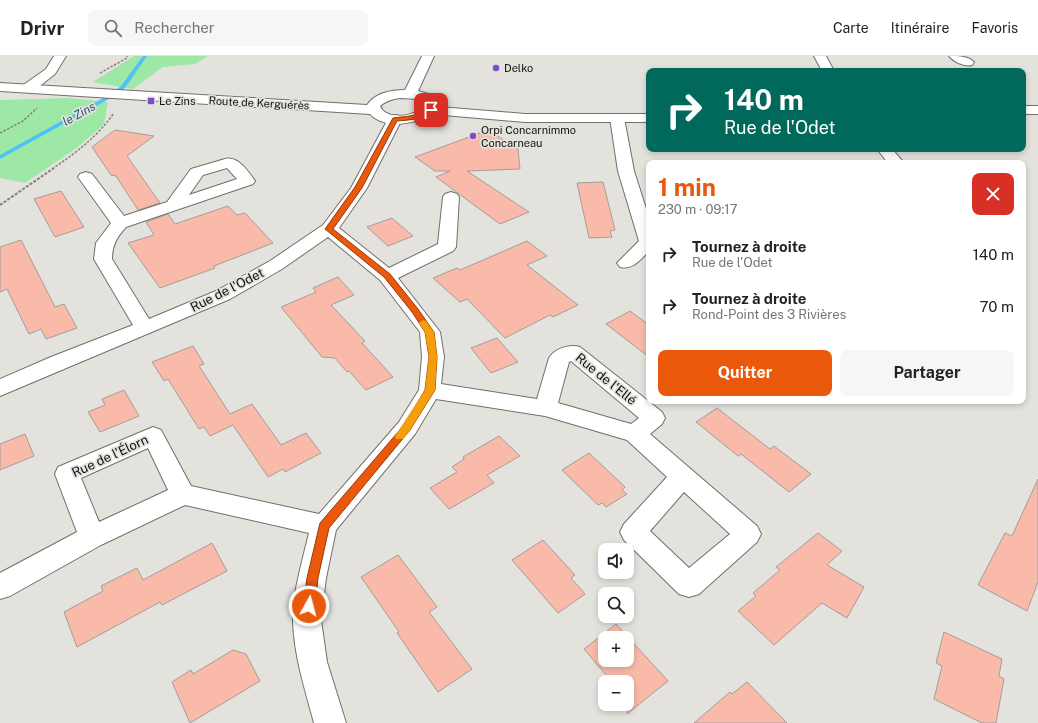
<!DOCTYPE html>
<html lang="fr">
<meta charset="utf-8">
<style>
body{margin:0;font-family:"Public Sans",sans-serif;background:#f6f6f6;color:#222;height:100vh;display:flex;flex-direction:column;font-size:15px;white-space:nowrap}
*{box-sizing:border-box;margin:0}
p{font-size:13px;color:#767676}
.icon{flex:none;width:22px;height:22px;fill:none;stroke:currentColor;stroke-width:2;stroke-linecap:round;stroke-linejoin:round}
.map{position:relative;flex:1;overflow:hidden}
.details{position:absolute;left:646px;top:104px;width:380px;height:244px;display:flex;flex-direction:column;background:#fff;border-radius:8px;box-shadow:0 2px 6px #0003}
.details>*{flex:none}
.guide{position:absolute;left:646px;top:12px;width:380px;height:84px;border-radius:8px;box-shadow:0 2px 6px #0003;background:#00695c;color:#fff;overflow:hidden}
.controls{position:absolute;left:598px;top:487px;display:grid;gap:8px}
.controls a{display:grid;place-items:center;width:36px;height:36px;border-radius:8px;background:#fff;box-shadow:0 2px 6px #0003;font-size:20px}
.pin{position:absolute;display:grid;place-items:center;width:34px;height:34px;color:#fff;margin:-17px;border-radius:8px;box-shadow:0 2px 6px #0006}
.me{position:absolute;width:44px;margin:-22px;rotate:7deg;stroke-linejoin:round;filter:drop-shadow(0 0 3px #0008)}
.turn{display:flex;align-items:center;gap:14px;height:84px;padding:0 12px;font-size:18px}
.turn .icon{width:52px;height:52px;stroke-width:2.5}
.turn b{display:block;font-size:28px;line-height:34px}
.round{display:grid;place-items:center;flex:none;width:42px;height:42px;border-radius:8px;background:#f6f6f6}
.summary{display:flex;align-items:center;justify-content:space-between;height:68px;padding:0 12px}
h1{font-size:24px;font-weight:700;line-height:30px;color:#ea580c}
.primary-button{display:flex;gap:8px;margin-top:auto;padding:8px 12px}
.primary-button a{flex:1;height:46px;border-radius:8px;background:#ea580c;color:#fff;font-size:16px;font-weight:700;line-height:46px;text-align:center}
.primary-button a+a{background:#f6f6f6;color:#222}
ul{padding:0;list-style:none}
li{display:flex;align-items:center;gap:12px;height:52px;padding:0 12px}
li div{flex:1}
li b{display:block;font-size:15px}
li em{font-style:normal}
header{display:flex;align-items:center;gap:24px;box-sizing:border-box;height:56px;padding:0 20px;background:#fff;border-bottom:1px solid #e0e0e0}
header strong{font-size:19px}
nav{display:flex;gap:22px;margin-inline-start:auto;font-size:14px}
.search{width:280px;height:36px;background:#f6f6f6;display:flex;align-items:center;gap:10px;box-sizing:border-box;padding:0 14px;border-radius:8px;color:#767676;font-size:15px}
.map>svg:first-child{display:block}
.green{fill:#9ee8a6}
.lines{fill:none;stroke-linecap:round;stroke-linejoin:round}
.stream{fill:#4ec2f8;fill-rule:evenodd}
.building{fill:#fabaaa;stroke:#a39d9c;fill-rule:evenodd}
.street-casing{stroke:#706f6a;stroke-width:2}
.secondary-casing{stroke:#706f6a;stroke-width:2}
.path-far1{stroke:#82817d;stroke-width:1.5;stroke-dasharray:2.5 1.5;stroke-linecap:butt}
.path{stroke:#82817d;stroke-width:2;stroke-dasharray:3 1.5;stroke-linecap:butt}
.street{fill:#fff;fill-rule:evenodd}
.secondary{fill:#fff;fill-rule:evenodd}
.route{fill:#ea580c;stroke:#983908}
.slow{fill:#f59e0b}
.poi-dot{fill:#7e4cc4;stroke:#e4e2dd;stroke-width:1.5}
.labels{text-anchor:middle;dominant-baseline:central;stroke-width:3.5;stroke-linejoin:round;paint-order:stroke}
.far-poi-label{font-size:11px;fill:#131311;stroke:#e4e2dd;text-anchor:start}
.far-street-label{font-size:11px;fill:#131311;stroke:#e4e2dd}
.far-water-label{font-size:12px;font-style:italic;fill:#29586f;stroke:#e4e2dd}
.street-label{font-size:13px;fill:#131311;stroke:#e4e2dd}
</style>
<header>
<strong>Drivr</strong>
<div class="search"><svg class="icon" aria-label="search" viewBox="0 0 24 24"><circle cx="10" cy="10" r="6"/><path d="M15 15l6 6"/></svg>Rechercher</div>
<nav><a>Carte</a><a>Itinéraire</a><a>Favoris</a></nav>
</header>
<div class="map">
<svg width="1038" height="667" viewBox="0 0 1038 667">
<rect width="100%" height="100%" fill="#e4e2dd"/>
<g class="green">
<path d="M 134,0 L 208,0 L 195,8 L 163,11 L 133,33 L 93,26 Z"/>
<path d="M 67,42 L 108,46 L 104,68 L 78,91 L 25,127 L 0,122 L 0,44 Z"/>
</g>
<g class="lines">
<path class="stream" d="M 143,0 L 147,0 L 125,32 L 116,39 L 0,103 L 0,99 L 112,37 L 121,30 Z"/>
</g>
<g class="building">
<path d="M 115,74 L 154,80 L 127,100 L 160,147 L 138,154 L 116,120 L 111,119 L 92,91 Z"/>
<path d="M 488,74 L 518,93 L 520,113 L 467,115 L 529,156 L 500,168 L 436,121 L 450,115 L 435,115 L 415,101 Z"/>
<path d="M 603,126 L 615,174 L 610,175 L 612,181 L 589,182 L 577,127 Z"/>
<path d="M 61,135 L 84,171 L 55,181 L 34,143 Z"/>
<path d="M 228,150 L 237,159 L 245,157 L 273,187 L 214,210 L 215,212 L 160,232 L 128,187 L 154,179 L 146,166 L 168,158 L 175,168 Z"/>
<path d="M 392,162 L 413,180 L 388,190 L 367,171 Z"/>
<path d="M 21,184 L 55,251 L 64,248 L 77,272 L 46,283 L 41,273 L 29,278 L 7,233 L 0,236 L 0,191 Z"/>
<path d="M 527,185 L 547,200 L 527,209 L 578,249 L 553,261 L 550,259 L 505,282 L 467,243 L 460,246 L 433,222 L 457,212 L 460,214 Z"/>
<path d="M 338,221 L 354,239 L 331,249 L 365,285 L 362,287 L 393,321 L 366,334 L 349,315 L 347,316 L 335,302 L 322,301 L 281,251 L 316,236 L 313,232 Z"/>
<path d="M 630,255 L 649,269 L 649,301 L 606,268 Z"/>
<path d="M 497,282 L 518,306 L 491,317 L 471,292 Z"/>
<path d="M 193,290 L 204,308 L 199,310 L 230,358 L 252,348 L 281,389 L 306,377 L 321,397 L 285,416 L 283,413 L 268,421 L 233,369 L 210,380 L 204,371 L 199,373 L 168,323 L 164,325 L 152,306 Z"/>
<path d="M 124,334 L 139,360 L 100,376 L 88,356 L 105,349 L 102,343 Z"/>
<path d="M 717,352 L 770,393 L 774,390 L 811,418 L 789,436 L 741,398 L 738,400 L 696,366 Z"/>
<path d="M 25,378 L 34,400 L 0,414 L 0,388 Z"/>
<path d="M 499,380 L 520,400 L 487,419 L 494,427 L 449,453 L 430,432 L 457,416 L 452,411 L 464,403 L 463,401 Z"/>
<path d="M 589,397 L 625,431 L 622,434 L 627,438 L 606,451 L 602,447 L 598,449 L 562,414 Z"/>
<path d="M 1038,423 L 1038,526 L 1027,555 L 978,529 L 1005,477 L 1012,480 Z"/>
<path d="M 818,477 L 842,495 L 827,509 L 864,531 L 847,562 L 822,547 L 774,589 L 738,555 L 756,540 L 753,537 L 780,514 L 776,511 Z"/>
<path d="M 543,484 L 575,519 L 571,522 L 585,538 L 558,557 L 512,504 Z"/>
<path d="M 212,487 L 227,515 L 162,549 L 160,546 L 77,591 L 64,556 L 103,535 L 101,530 L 137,512 L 143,524 Z"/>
<path d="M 398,499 L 437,551 L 429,556 L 472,613 L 438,636 L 397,577 L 399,576 L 361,521 Z"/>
<path d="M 616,568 L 668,625 L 627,658 L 627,626 L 612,626 L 584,593 ZM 605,582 L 627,582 L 627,604 L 605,604 Z"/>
<path d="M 944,576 L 1002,603 L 999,620 L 1004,623 L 996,667 L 982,667 L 934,643 L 942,610 L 936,607 Z"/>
<path d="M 233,594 L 246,598 L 260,625 L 190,667 L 172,626 L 191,614 L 193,618 Z"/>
<path d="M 747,626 L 787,667 L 694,667 L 730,636 L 732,638 Z"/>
</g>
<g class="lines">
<defs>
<g id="street">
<path d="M 54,0 L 66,0 L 55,18 L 32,36 L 22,36 L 20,33 L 22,30 L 46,13 Z"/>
<path d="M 814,0 L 826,0 L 834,15 L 822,15 Z"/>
<path d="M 949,0 C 958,0 968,0 974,6 L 972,9 C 965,11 954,6 949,0 Z"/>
<path d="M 617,58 L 622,59 L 624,62 L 634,115 L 649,162 L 649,195 C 640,204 633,214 620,211 L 617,207 L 639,185 L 618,115 L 610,62 L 612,59 Z"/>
<path d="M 395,59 L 400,60 L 402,63 L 367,132 L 339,172 L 389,212 L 438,188 L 443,141 L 445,138 L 451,136 L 457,138 L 459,141 L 456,191 L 453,195 L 398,222 L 440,276 L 444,301 L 441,328 L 537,343 L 549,302 C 555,292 570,288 580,291 L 662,356 L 665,362 L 662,368 L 650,378 L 757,470 L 761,478 L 757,486 L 699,538 L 689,541 L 679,538 L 624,484 L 620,476 L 624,468 L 667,421 L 627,384 L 545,360 L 436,343 L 415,378 L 336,474 L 326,522 L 321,564 L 327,606 L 346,667 L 314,667 C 305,633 294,600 293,565 C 292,539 303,503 309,477 L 185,449 L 101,489 L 10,540 L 0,543 L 0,517 L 77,476 L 55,418 L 58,411 L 153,371 L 161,374 L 191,430 L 319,458 L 399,366 L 419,334 L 422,301 L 420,276 L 380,224 L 328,181 L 282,213 L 230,243 L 0,340 L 0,323 L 51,301 L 133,269 L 94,203 L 96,187 L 111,167 L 78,121 L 80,118 L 86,116 L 92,118 L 124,160 L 167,146 L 191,113 L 225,103 C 238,100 248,115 255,125 L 253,128 L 126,171 C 117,181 112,189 112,203 L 149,263 L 216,235 L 270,205 L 323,169 L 351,132 L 388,63 L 390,60 ZM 227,112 L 237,123 L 189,139 L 203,119 ZM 571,305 L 639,362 L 631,368 L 558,347 L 569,306 ZM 148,392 L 168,434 L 99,466 L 81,422 ZM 684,436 L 730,478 L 689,512 L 650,475 Z"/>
<path d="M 877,93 L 892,93 L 904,107 L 888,107 Z"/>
</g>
<g id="secondary">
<path d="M 422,0 L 434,0 L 418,35 L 432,39 L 440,49 L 439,51 L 525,58 L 649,58 L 649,66 L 525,66 L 432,58 C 415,68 385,74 370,58 L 0,35 L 0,27 L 367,49 C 375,37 391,34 405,34 ZM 400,42 L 418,43 L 426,49 C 417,60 387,66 380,50 C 386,45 392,43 400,42 Z"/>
<rect x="1023" y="50" width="15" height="8"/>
</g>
</defs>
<use href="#street" class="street-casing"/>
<use href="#secondary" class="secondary-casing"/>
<g class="path-far1">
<path d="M 100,17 L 127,2 L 127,0"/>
<path d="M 0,77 L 23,65 L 37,52"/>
<path d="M 52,113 C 77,96 96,82 114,57"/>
</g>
<path class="path" d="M 0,149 L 54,112"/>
<use href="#street" class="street"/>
<use href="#secondary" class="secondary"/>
</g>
<path class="route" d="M 429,52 L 434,54 C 425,63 410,64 397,65 L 362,132 L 333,173 L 390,218 L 418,253 L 434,276 L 437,301 L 435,334 L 410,374 L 329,472 L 318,522 L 315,550 L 313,554 L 309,555 L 305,554 L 303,550 L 307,522 L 320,467 L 404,369 L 425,334 L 429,301 L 425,276 L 412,256 L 384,221 L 325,173 L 355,131 L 393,62 C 406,60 418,61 429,52 Z"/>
<path class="slow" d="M 423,264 L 426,265 L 434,276 L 437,301 L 435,334 L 410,374 L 403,383 L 396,383 L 395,380 L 425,334 L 429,301 L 425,276 L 419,267 Z"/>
<g class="poi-dot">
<circle cx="496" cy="12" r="4"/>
<rect x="147" y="41" width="8" height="8" rx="2"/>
<circle cx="473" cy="80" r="4"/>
</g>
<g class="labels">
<g class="far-poi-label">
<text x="504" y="12">Delko</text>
<text x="159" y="45">Le Zins</text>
<text x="481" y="74">Orpi Concarnimmo<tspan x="481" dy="13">Concarneau</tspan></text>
</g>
<g class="far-street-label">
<text transform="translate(259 47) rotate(3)">Route de Kerguérès</text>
</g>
<g class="far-water-label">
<text transform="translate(79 58) rotate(-29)">le Zins</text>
</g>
<g class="street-label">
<text transform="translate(227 234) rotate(-27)">Rue de l'Odet</text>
<text transform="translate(606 323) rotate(39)">Rue de l'Ellé</text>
<text transform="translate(110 400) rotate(-25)">Rue de l'Élorn</text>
</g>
</g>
</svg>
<div class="controls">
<a><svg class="icon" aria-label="sound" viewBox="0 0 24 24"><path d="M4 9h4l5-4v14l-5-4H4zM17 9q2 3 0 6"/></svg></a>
<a><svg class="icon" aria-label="search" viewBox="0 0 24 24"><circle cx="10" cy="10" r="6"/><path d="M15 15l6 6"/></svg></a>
<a>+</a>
<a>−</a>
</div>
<div class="pin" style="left:431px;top:54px;background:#d93025"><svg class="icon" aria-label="arrive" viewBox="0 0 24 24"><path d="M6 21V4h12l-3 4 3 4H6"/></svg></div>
<svg class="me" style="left:309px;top:550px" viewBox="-20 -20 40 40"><circle r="17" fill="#ea580c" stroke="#fff" stroke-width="3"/><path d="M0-11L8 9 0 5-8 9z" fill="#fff"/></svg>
<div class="guide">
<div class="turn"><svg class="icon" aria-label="right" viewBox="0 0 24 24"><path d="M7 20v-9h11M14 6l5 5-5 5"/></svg><div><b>140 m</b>Rue de l'Odet</div></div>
</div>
<section class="details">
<div class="summary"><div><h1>1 min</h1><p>230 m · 09:17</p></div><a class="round" style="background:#d93025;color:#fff"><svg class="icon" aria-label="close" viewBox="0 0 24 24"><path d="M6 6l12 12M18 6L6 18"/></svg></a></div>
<ul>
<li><svg class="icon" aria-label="right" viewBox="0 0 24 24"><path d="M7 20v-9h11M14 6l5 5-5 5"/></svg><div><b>Tournez à droite</b><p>Rue de l'Odet</p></div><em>140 m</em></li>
<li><svg class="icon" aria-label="right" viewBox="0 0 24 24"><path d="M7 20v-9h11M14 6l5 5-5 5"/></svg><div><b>Tournez à droite</b><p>Rond-Point des 3 Rivières</p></div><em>70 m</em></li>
</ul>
<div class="primary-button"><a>Quitter</a><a>Partager</a></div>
</section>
</div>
